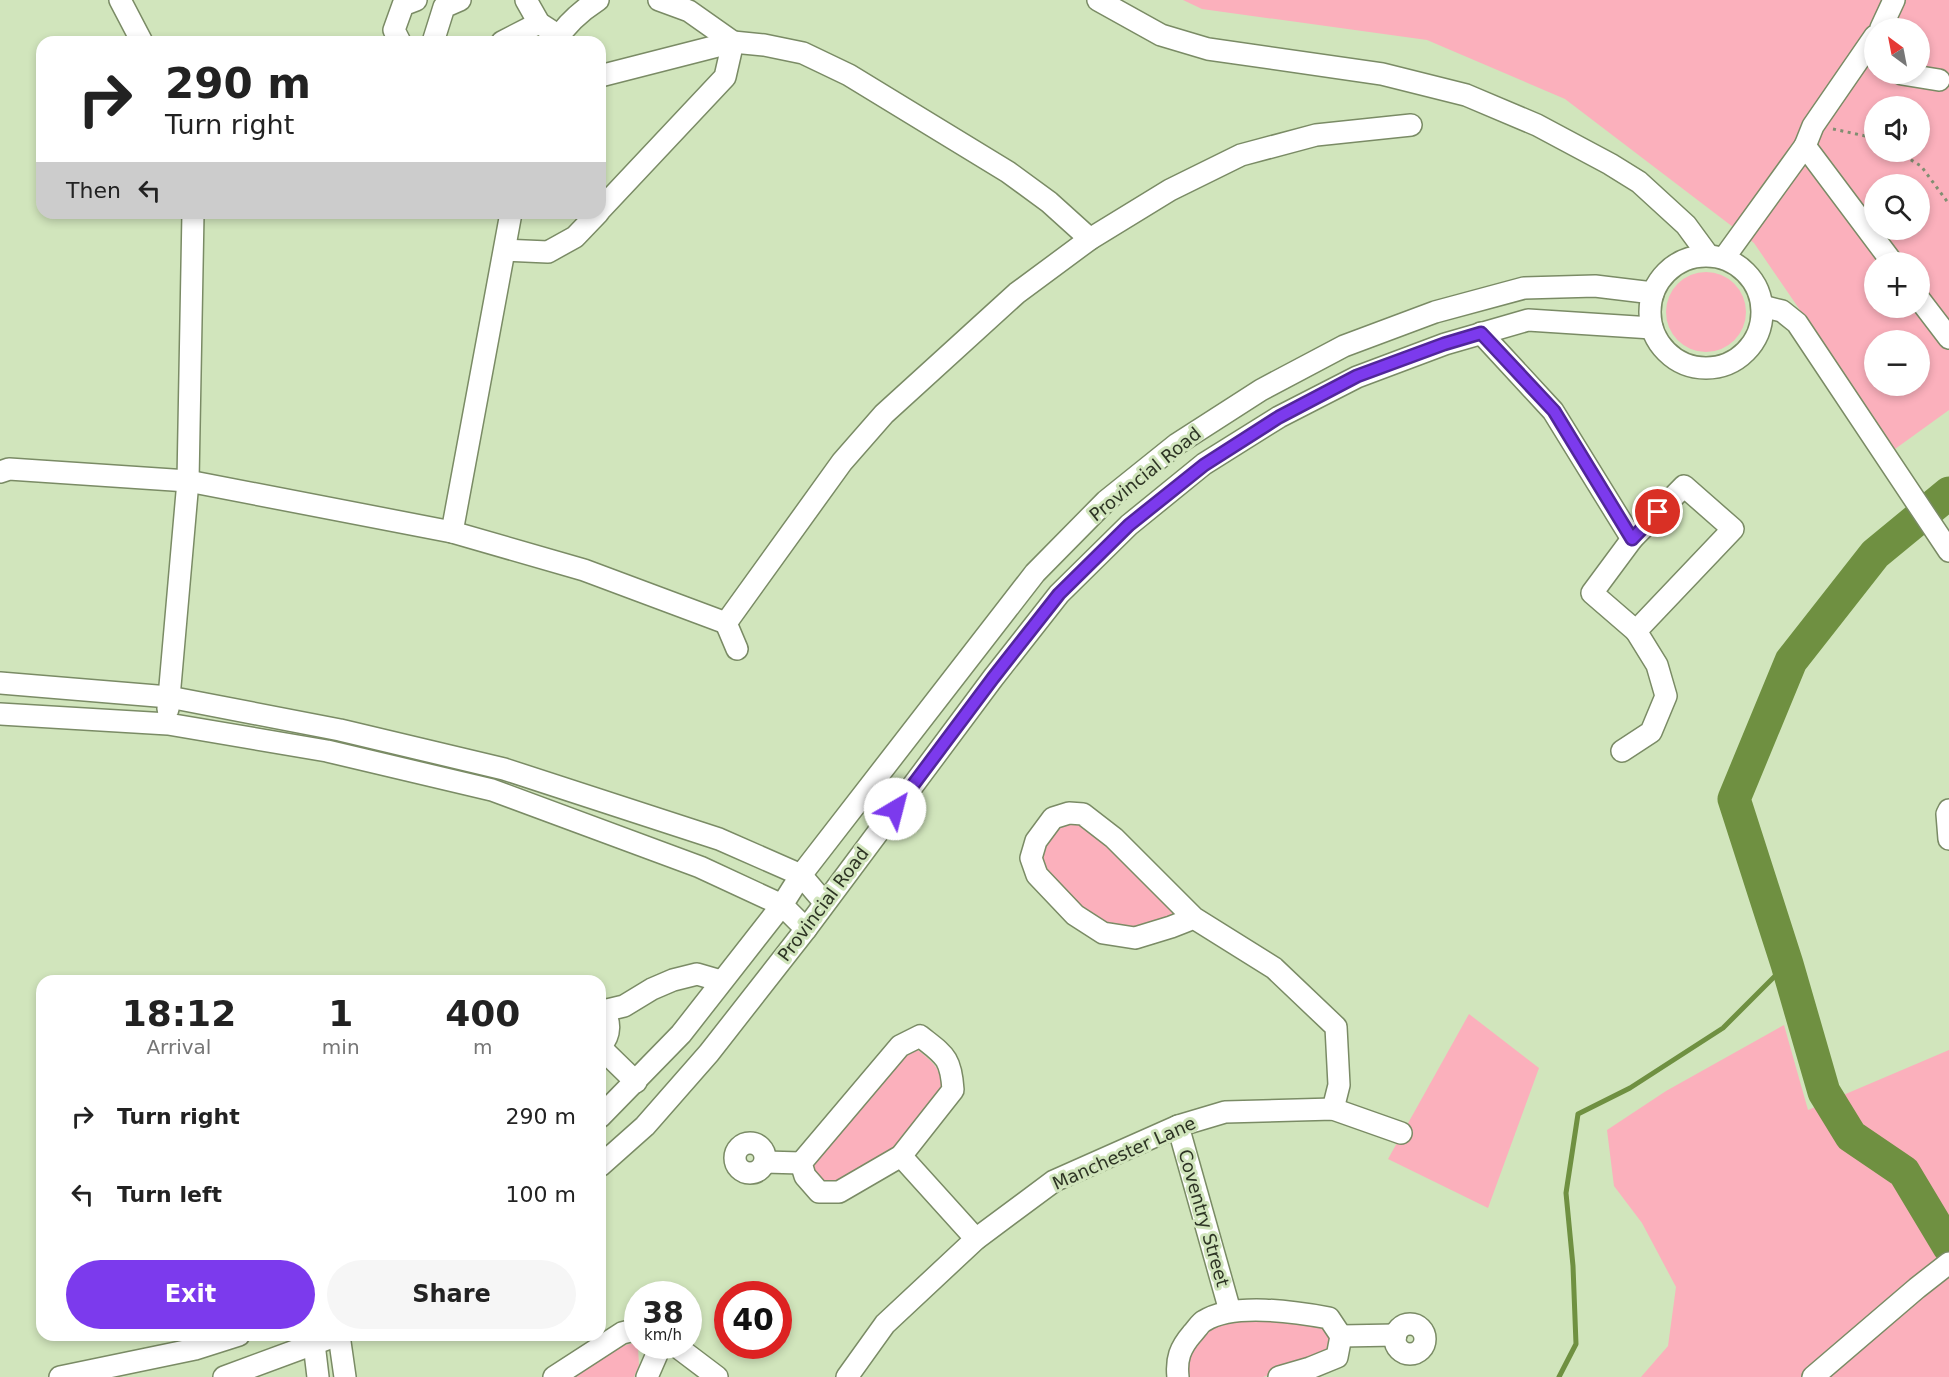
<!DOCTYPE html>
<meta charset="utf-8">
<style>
body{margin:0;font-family:"DejaVu Sans",sans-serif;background:#f6f6f6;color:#222;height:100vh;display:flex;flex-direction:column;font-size:22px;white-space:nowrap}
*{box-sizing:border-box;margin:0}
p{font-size:20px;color:#767676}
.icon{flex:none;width:33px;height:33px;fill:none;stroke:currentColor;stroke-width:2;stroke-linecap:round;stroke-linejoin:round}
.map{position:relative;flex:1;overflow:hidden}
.panel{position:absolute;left:36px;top:975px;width:570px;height:366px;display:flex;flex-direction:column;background:#fff;border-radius:18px;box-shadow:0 3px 9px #0003}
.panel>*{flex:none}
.banner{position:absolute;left:36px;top:36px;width:570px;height:183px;border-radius:18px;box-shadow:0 3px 9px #0003;background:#fff;color:#222;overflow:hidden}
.needle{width:39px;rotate:328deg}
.controls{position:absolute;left:1864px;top:18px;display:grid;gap:12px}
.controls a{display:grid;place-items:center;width:66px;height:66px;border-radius:50%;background:#fff;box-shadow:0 3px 9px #0003;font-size:30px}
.speed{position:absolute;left:624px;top:1281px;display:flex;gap:12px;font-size:30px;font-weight:700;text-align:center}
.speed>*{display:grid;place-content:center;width:78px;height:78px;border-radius:50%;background:#fff;box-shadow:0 3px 9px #0003;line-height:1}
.speed small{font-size:15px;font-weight:400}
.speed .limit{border:9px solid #d22;background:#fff;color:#111}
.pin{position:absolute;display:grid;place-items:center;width:51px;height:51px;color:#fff;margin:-26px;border:3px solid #fff;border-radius:50%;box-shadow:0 2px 6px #0007}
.me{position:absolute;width:66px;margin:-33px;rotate:37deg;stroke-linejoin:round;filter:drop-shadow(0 0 4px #0008)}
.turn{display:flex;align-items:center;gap:21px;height:126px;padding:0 30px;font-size:27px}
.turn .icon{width:78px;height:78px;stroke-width:2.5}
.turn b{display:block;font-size:42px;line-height:51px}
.then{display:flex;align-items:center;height:57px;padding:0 30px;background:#0003;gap:12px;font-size:22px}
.eta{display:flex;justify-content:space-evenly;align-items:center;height:102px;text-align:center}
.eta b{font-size:36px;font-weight:700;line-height:42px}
.action{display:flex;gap:12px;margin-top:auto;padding:12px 30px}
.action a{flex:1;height:69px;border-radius:36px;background:#7c3aed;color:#fff;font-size:24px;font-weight:700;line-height:69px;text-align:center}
.action a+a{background:#f6f6f6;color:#222}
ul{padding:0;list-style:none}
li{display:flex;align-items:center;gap:18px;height:78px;padding:0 30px}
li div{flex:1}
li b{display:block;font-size:22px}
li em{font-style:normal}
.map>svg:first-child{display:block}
.green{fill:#fbb0bc;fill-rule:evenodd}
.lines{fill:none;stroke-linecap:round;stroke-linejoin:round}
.stream{stroke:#6f9041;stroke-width:5}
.river{stroke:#6f9041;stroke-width:33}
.minor-casing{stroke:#7a8b65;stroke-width:24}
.path{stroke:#808e71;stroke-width:3;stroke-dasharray:3 4.5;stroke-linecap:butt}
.minor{stroke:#fff;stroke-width:21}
.route-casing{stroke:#51269a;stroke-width:15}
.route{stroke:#7c3aed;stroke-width:10}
.labels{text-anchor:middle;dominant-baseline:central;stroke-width:6;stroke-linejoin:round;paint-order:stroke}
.street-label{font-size:18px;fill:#2d3424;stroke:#d1e5bc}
</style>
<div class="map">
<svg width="1949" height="1377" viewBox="0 0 1949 1377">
<rect width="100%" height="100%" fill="#d1e5bc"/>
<g class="green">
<path d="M 1183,0 L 1949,0 L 1949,410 L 1895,449 L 1754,243 L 1565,99 L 1427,40 L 1202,9 ZM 1875,28 L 1920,28 L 1920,74 L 1875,74 ZM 1875,106 L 1920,106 L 1920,152 L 1875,152 ZM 1875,184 L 1920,184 L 1920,230 L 1875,230 ZM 1875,262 L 1920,262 L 1920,308 L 1875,308 ZM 1875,340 L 1920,340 L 1920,386 L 1875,386 Z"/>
<circle cx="1706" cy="312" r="40"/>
<path d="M 1069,813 L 1194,918 L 1103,933 L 1037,875 L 1036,841 Z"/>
<path d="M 1469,1014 L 1539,1068 L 1488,1208 L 1388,1159 Z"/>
<path d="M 1784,1025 L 1808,1110 L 1949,1050 L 1949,1377 L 1641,1377 L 1668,1346 L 1676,1287 L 1642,1223 L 1614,1186 L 1607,1130 L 1666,1091 Z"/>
<path d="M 914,1047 C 934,1063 942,1068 943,1094 L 897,1151 L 844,1183 L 826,1183 L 814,1169 L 812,1158 L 897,1056 Z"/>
<path d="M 1233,1316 L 1318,1323 L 1329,1338 L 1325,1356 L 1302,1365 L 1263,1377 L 1189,1377 C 1185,1359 1194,1337 1210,1325 C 1216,1321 1226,1319 1233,1316 Z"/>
<path d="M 633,1343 L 638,1347 L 639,1365 L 634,1377 L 569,1377 L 612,1349 Z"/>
</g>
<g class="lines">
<path class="stream" d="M 1559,1377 L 1576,1344 L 1573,1266 L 1566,1193 L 1578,1114 L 1630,1088 L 1723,1028 L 1787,964"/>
<path class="river" d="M 1949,493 L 1875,554 L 1791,661 L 1734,799 L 1787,964 L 1824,1092 L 1851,1136 L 1904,1172 L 1949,1247"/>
<defs>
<g id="minor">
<path d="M 120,0 L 142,42"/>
<path d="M 526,0 L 539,23 L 559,36"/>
<path d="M 1098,0 L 1161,35 L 1208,49 L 1382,74 L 1466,95 L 1537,125 L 1610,164 L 1639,182 L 1686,225 L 1708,255"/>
<path d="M 1881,28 L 1894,0"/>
<path d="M 400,42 L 394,30 L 403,5 L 416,0"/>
<path d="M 433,42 L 444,7 L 460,0"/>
<path d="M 502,42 L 539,23"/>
<path d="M 555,42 C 566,24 581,11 598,0"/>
<path d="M 1902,74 L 1939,80"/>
<path d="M 600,76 L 733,42 L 764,45 L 803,53 L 849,75 L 1008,172 L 1049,202 L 1090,239"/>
<path d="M 1805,146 L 1813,126 L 1875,36"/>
<path d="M 600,210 L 725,77 L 733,42 L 689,11 L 659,0"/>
<path d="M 505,250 L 548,252 L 575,237 L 598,213"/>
<circle cx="1706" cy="312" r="56"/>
<path d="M 1724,258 L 1805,146 L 1892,262"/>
<path d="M 1920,300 L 1949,338"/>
<path d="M 1762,306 L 1782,311 L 1797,323 L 1949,551"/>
<path d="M 1481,333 L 1553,411 L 1632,539"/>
<path d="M 0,472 L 9,469 L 188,481 L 452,532 L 584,570 L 726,623 L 842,462 L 884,414 L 1017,293 L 1090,239 L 1170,190 L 1241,155 L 1316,135 L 1411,125"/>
<path d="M 1684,486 L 1733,529 L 1636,631 L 1592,593 L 1632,539 Z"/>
<path d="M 452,532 L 511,213"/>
<path d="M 726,623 L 737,649"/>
<path d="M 0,683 L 169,697 L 340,730 L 504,769 L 719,839 L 801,875 L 824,902"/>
<path d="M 168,709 L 188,481 L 193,213"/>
<path d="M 0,714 L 168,724 L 327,751 L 492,790 L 700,867 L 782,905 L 806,929"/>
<path d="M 1622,751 L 1651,732 L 1666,696 L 1657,665 L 1636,631"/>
<path d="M 1949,810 L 1947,814 L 1949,839"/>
<path d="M 1194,918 L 1171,927 L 1135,938 L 1103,933 L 1075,915 L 1037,875 L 1031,858 L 1036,841 L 1053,818 L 1069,813 L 1083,814 L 1114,838 L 1194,918 L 1274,968 L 1336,1027 L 1339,1085 L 1333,1109"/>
<path d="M 600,1008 C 612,1020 611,1035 600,1047"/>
<path d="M 603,1011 L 624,1006 L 652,989 L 673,980 L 697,974 L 721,981"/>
<path d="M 920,1036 C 944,1055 951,1057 953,1090 L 901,1156 L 839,1192 L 819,1192 L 805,1176 L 801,1163 L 900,1046 Z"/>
<path d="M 600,1047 L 636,1082"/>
<path d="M 600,1117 L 681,1034 L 782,905 L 801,875 L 1035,573 L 1106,501 L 1177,444 L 1261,390 L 1344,346 L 1435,312 L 1524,288 L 1595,286 L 1653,293"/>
<path d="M 1178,1126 L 1230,1311"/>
<circle cx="750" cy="1158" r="15"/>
<path d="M 901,1156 L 976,1239"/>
<path d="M 765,1162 L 801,1163"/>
<path d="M 600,1166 L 645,1126 L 709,1053 L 806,929 L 993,678 L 1059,594 L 1129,525 L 1204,464 L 1279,417 L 1357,377 L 1445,344 L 1528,320 L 1652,328"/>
<circle cx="1410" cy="1339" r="15"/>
<path d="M 313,1335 L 318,1377"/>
<path d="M 339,1335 L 345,1377"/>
<path d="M 1341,1336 L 1396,1335"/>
<path d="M 676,1346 L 717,1377"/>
<path d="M 60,1377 L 195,1349 L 239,1335"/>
<path d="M 224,1377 L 338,1335"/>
<path d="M 554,1377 L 622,1333 L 638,1329"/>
<path d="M 647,1377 L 657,1354 L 656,1346"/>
<path d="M 847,1377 L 885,1324 L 976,1239 L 1054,1181 L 1178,1126 L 1225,1112 L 1333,1109 L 1401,1133"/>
<path d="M 1178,1377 C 1176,1359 1180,1348 1192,1334 C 1196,1330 1200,1323 1204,1321 C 1234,1302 1296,1312 1329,1318 L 1341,1336 L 1337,1357 L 1310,1368 L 1279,1377"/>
<path d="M 1813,1377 L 1917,1288 L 1949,1263"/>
</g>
</defs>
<use href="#minor" class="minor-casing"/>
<g class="path">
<path d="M 1833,129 L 1875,138"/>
<path d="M 1898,152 L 1921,166 L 1949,204"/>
</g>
<use href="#minor" class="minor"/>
</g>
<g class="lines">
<defs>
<path id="route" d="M 895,809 L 993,678 L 1059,594 L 1129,525 L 1204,465 L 1279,417 L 1357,376 L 1444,344 L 1481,333 L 1554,411 L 1632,539 L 1658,512"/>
</defs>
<use href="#route" class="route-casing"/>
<use href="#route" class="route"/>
</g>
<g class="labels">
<g class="street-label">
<text transform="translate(1145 474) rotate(-39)">Provincial Road</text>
<text transform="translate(823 904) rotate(-53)">Provincial Road</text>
<text transform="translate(1124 1153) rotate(-24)">Manchester Lane</text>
<text transform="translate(1204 1218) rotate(74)">Coventry Street</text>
</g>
</g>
</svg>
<div class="controls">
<a><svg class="needle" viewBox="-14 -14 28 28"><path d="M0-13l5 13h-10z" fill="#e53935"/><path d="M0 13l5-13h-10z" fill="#767676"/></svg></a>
<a><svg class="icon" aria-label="sound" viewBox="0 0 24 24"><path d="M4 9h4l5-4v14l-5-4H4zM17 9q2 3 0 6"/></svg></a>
<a><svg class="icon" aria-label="search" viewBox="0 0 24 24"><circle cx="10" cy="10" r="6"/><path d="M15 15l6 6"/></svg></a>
<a>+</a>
<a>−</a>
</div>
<div class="speed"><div>38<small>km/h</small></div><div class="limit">40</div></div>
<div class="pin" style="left:1658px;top:512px;background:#d93025"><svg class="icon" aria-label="arrive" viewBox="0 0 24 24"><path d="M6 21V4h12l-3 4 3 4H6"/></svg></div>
<svg class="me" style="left:895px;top:809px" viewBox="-20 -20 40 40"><circle r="19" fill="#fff"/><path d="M0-13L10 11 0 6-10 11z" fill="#7c3aed"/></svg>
<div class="banner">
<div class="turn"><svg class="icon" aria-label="right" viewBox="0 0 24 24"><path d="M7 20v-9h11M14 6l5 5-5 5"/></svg><div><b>290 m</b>Turn right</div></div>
<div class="then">Then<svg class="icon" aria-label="left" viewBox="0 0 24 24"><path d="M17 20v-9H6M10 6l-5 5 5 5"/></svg></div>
</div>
<section class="panel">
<div class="eta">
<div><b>18:12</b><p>Arrival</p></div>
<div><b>1</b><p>min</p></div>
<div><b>400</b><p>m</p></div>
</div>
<ul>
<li><svg class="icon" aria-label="right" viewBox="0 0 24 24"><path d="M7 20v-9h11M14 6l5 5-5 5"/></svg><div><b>Turn right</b></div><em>290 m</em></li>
<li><svg class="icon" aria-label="left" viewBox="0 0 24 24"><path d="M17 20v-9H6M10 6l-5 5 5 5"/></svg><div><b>Turn left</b></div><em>100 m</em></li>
</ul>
<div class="action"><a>Exit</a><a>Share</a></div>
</section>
</div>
